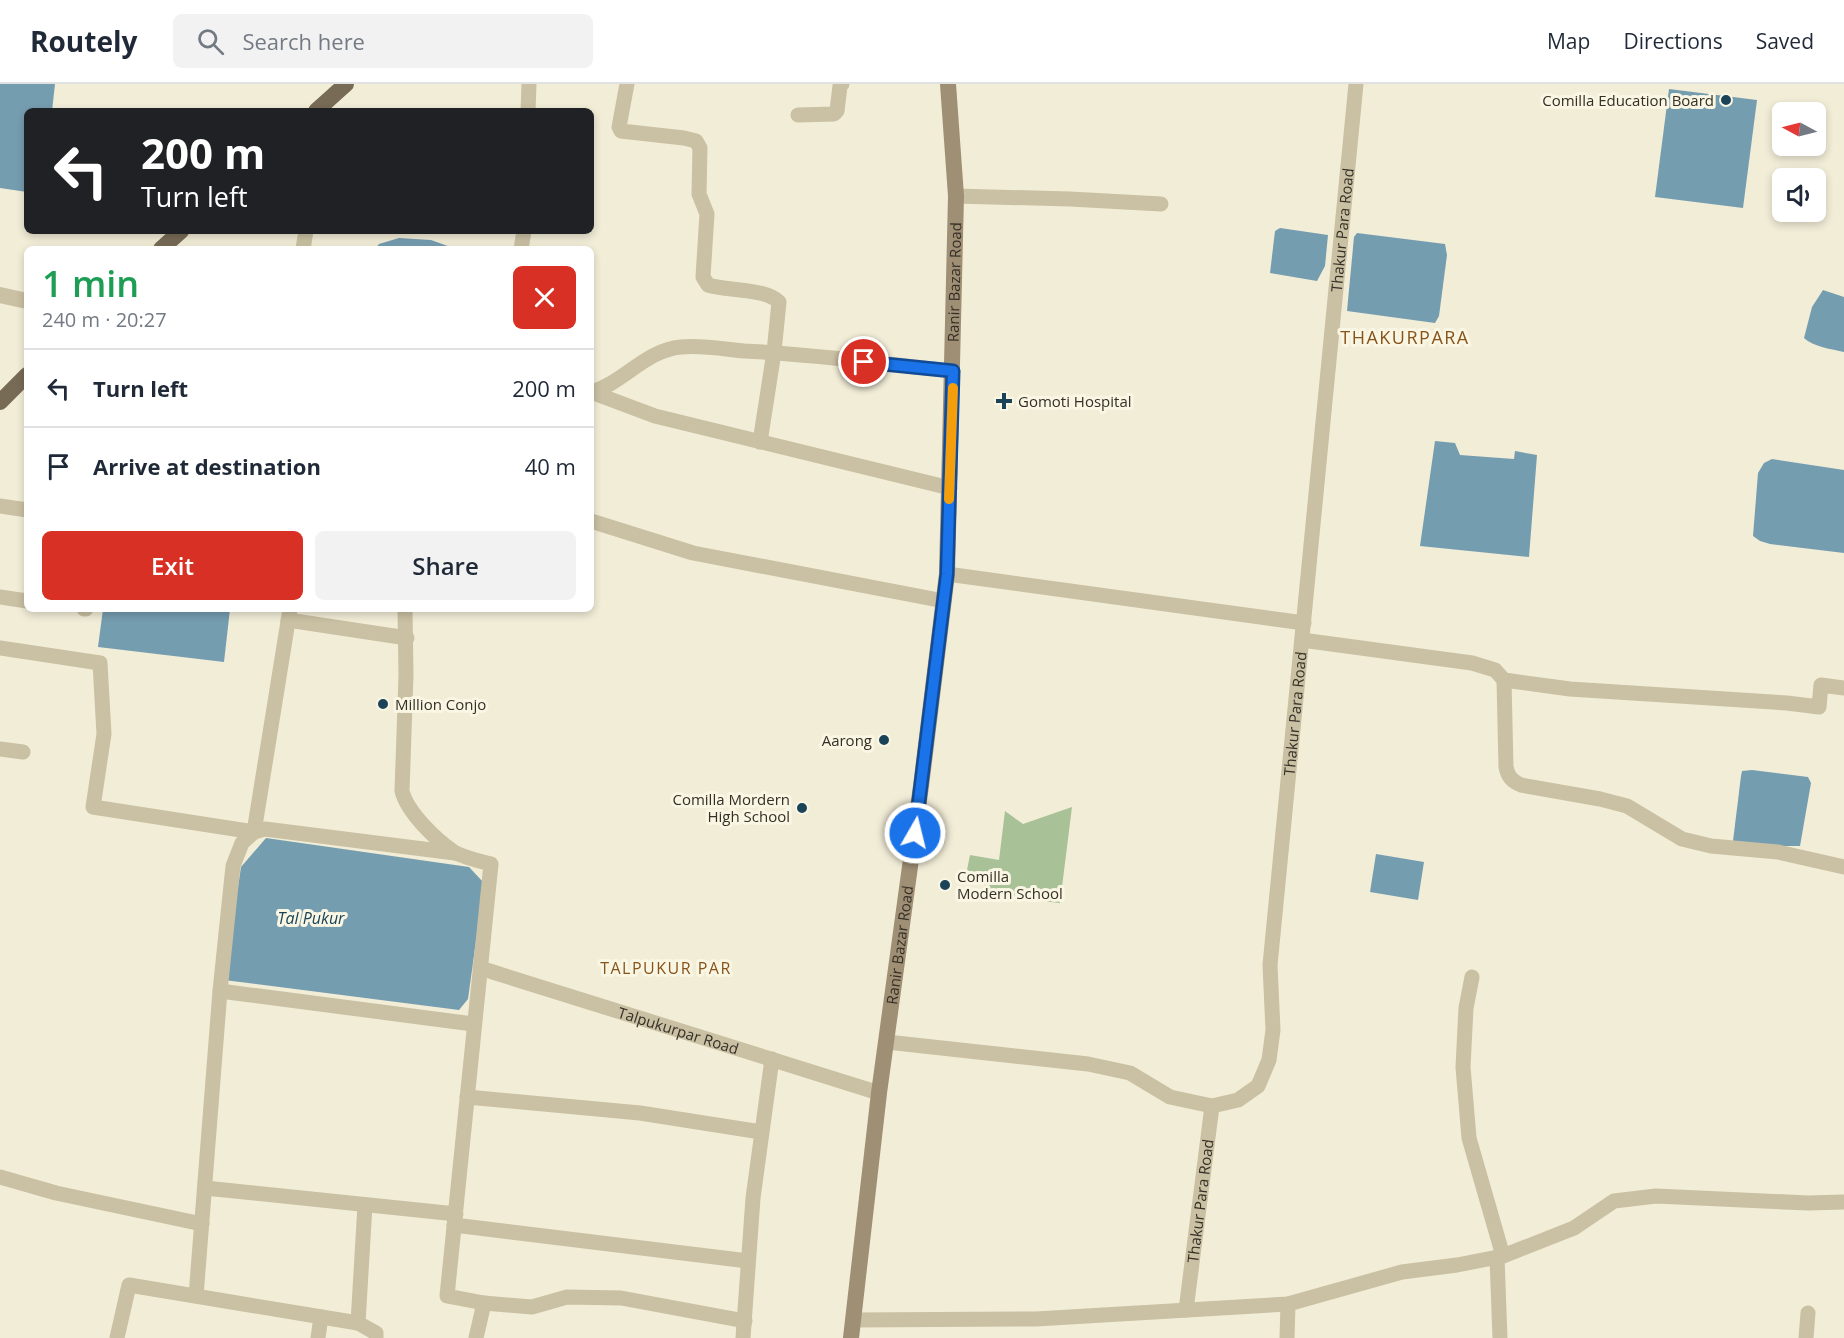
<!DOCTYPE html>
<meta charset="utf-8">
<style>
body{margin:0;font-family:"Open Sans",sans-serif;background:#f2f2f3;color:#1f2937;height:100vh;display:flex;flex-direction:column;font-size:22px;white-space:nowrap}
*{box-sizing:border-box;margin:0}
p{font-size:20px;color:#747a83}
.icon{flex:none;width:33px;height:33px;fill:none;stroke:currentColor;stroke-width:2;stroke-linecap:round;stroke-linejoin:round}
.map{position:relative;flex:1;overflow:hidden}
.panel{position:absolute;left:24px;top:162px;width:570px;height:366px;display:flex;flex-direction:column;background:#fff;border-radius:9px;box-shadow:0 3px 9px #0003}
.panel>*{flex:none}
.banner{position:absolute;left:24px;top:24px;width:570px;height:126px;border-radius:9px;box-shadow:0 3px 9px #0003;background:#202124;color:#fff;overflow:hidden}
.needle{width:39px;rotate:277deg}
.buttons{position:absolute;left:1772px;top:18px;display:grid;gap:12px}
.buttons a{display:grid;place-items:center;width:54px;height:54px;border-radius:9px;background:#fff;box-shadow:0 3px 9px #0003;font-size:30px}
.pin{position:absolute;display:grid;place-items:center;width:51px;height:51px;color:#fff;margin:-26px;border:3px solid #fff;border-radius:50%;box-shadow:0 2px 6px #0007}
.me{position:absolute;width:66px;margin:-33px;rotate:8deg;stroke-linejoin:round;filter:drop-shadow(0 0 4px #0008)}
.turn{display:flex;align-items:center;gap:21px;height:126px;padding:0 18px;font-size:27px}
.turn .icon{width:78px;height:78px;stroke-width:2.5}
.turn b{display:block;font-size:42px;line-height:51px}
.round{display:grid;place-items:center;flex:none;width:63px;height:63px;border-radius:9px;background:#f2f2f3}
.overview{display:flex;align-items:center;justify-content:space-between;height:102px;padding:0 18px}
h1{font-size:36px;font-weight:600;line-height:45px;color:#1e9e55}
.primary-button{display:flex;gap:12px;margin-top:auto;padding:12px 18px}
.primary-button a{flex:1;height:69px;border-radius:9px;background:#d93025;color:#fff;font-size:24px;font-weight:600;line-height:69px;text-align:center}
.primary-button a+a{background:#f2f2f3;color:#1f2937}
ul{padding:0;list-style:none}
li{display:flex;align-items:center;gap:18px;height:78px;padding:0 18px;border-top:2px solid #e0e1e3}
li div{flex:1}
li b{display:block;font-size:22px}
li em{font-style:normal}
header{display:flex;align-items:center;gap:36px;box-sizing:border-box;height:84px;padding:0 30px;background:#fff;border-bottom:2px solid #e0e1e3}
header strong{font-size:28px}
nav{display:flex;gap:33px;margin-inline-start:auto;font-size:21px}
.search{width:420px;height:54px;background:#f2f2f3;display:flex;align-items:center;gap:15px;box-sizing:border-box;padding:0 21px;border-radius:9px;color:#747a83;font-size:22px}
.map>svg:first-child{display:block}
.green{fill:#a8c197}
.water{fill:#759db0}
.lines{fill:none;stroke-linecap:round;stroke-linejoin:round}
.minor{stroke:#cac0a3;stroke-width:15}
.tertiary{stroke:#cac0a3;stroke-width:16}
.secondary{stroke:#9e8f75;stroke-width:16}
.primary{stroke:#786b56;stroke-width:16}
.route-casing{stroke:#114b97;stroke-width:15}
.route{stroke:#1a73e8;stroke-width:10}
.slow{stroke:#f59e0b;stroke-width:10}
.poi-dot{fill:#1a4358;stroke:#faf6e4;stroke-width:2}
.labels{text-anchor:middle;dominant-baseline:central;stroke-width:6;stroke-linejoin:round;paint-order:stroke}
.poi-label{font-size:15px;fill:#352f26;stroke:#faf6e4;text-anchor:end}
.street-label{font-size:15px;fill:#352f26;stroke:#faf6e4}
.water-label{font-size:16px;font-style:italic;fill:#1a4358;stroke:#faf6e4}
.neighbourhood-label{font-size:16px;letter-spacing:1.5px;fill:#87531b;stroke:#faf6e4}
.quarter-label{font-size:18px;letter-spacing:1.5px;fill:#87531b;stroke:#faf6e4}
</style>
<header>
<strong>Routely</strong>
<div class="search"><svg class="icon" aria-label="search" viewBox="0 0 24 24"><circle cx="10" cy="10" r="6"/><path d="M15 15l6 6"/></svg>Search here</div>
<nav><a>Map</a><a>Directions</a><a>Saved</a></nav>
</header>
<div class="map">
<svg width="1844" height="1254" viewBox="0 0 1844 1254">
<rect width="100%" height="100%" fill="#f2edd7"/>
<path class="green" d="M 1072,723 L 1060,819 L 987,811 L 982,793 L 967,786 L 970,771 L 999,776 L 1005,727 L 1023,740 Z"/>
<g class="water">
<path d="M 0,0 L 55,0 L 52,27 L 27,27 L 27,108 L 0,104 Z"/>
<path d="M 1669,5 L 1757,16 L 1743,124 L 1655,113 Z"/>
<path d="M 1280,144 L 1328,151 L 1325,182 L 1317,197 L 1270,189 L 1275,147 Z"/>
<path d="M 1357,149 L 1445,160 L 1447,171 L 1439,232 L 1435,239 L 1347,227 L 1354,153 Z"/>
<path d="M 399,154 L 431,156 L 456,165 L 375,165 L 379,160 Z"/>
<path d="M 1823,206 L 1844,213 L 1844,268 C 1832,265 1813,263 1804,254 L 1812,223 Z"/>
<path d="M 1435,357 L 1455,359 L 1460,371 L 1514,375 L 1515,367 L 1537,371 L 1529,473 L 1420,462 Z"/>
<path d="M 1772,375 L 1844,386 L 1844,469 L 1770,460 L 1760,457 L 1753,452 L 1758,389 L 1764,379 Z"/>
<path d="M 103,525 L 230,525 L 224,578 L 98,563 Z"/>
<path d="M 1752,686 L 1808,693 L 1811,699 L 1800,762 L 1778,762 L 1733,757 L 1741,692 L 1742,687 Z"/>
<path d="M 266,754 L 469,783 L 484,799 L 468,915 L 459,926 L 224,896 L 241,783 Z"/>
<path d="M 1376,770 L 1424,778 L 1418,816 L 1370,808 Z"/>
</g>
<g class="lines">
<g class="minor">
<path d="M 627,0 L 619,43 L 621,47 L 684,54 L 696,57 L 700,64 L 699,110 L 707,130 L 703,193 L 708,201 C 727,207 765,204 779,218 L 774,268 L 760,358"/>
<path d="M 528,27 L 529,0"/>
<path d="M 798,31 L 834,30 L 837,27 L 840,2 L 842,0"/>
<path d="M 956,112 L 1070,115 L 1161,120"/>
<path d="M 303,165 L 306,147"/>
<path d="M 521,165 L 524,147"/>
<path d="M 591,308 L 655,332 L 950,404"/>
<path d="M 592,308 C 624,298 646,266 681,263 C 701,261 724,265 744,267 C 814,270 884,280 953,287"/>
<path d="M 0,422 L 27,426"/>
<path d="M 591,437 L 693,469 L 944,517"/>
<path d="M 947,490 L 1304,539"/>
<path d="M 0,513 L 27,517"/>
<path d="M 84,525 L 86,525"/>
<path d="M 405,525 L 406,591 L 402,707 C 407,728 436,756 454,768 C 465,774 479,777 491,780 L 447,1212 L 484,1219 L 476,1254"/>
<path d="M 288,536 L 407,554"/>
<path d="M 1302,556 L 1472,579 L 1495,586 L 1504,596 L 1570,605 L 1787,619 L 1819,623 L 1821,601 L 1844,604"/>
<path d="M 0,564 L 100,579 L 104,650 L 93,723 L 254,748 L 290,525"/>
<path d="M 1504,596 L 1506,683 C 1508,693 1512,697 1521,701 L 1600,715 L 1627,722 L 1682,755 L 1711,762 L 1778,768 L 1844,783"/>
<path d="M 0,665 L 23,668"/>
<path id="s1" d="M 480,884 L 879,1009"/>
<path d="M 1472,893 L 1466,924 L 1463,983 L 1469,1054 L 1503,1172"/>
<path d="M 220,907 L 473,940"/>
<path id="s2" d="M 887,958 L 1088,980 L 1130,989 L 1170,1013 L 1212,1022 L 1238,1016 L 1258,1002 L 1269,976 L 1273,946 L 1270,881 L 1356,0"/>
<path d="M 467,1013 L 640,1029 L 761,1048"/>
<path d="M 0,1093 L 56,1109 L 202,1140"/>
<path d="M 205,1104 L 456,1130"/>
<path d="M 365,1121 L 358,1239 L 376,1249 L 376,1254"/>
<path d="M 454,1141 L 748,1177"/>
<path d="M 1497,1173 L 1500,1254"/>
<path d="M 196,1212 L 220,907 L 233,782 L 242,759 L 254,748 L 265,745 L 455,769"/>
<path d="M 484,1219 L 532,1223 L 567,1213 L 621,1214 L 745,1237"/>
<path id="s3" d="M 1186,1226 L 1212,1022"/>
<path d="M 853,1236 L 1036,1235 L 1288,1220 L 1402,1188 L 1457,1181 L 1503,1172 L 1574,1144 L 1614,1117 L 1656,1112 L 1808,1119 L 1844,1118"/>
<path d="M 117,1254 L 129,1201 L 358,1239"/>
<path d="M 318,1254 L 321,1233"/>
<path d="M 743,1254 L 753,1114 L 772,975"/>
<path d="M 1287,1254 L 1288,1220"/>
<path d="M 1806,1254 L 1808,1229"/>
</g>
<path class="tertiary" d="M 0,211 L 27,217"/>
<path class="secondary" id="s4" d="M 851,1254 L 879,1009 L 921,702 L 947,490 L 956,112 L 948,0"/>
<g class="primary">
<path d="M 316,27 L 346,0"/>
<path d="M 161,165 L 181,147"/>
<path d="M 0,318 L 27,291"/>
</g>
</g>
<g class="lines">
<defs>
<path id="route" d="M 864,278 L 953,287 L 947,490 L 915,749"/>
</defs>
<use href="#route" class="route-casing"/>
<use href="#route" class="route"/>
<path class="slow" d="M 949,415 L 953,304"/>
</g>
<g class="poi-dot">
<circle cx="1726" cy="16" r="6"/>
<path d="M1001 308h6v6h6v6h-6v6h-6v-6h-6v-6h6z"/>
<circle cx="383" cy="620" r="6"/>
<circle cx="884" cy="656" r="6"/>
<circle cx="802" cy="724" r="6"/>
<circle cx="945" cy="801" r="6"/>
</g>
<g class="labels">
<g class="poi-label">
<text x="1714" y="16">Comilla Education Board</text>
<text x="1018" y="317" text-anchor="start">Gomoti Hospital</text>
<text x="395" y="620" text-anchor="start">Million Conjo</text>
<text x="872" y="656">Aarong</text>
<text x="790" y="715">Comilla Mordern<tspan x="790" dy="17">High School</tspan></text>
<text x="957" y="792" text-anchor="start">Comilla<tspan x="957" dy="17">Modern School</tspan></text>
</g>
<g class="street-label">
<text stroke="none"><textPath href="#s2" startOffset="1248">Thakur Para Road</textPath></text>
<text stroke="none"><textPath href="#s4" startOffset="1062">Ranir Bazar Road</textPath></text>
<text stroke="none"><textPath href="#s2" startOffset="762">Thakur Para Road</textPath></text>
<text stroke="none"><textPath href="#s4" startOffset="396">Ranir Bazar Road</textPath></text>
<text stroke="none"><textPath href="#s1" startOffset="208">Talpukurpar Road</textPath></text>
<text stroke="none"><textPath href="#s3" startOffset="110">Thakur Para Road</textPath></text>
</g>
<g class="water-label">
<text x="311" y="834">Tal Pukur</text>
</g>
<g class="neighbourhood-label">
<text x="666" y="884">TALPUKUR PAR</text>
</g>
<g class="quarter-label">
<text x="1405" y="253">THAKURPARA</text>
</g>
</g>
</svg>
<div class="buttons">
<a><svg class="needle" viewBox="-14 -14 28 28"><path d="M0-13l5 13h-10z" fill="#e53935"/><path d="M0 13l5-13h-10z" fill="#747a83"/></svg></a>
<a><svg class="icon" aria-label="sound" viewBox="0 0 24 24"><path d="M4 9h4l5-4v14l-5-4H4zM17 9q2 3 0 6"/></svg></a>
</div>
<div class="pin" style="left:864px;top:278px;background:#d93025"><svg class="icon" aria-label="arrive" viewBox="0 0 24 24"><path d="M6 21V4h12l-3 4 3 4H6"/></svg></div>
<svg class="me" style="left:915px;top:749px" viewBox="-20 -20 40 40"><circle r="17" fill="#1a73e8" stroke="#fff" stroke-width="3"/><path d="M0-11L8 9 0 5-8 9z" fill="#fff"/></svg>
<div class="banner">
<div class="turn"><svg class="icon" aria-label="left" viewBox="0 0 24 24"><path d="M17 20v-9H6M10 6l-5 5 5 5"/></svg><div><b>200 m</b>Turn left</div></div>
</div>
<section class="panel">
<div class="overview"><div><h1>1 min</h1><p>240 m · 20:27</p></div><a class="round" style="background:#d93025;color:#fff"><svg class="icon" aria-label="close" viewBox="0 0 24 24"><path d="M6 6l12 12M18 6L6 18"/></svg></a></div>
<ul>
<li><svg class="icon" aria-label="left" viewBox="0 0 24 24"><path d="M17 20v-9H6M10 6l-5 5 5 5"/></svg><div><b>Turn left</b></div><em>200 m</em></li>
<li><svg class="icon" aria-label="arrive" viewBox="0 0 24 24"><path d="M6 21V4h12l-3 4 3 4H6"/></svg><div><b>Arrive at destination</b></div><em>40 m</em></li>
</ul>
<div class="primary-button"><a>Exit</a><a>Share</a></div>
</section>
</div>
